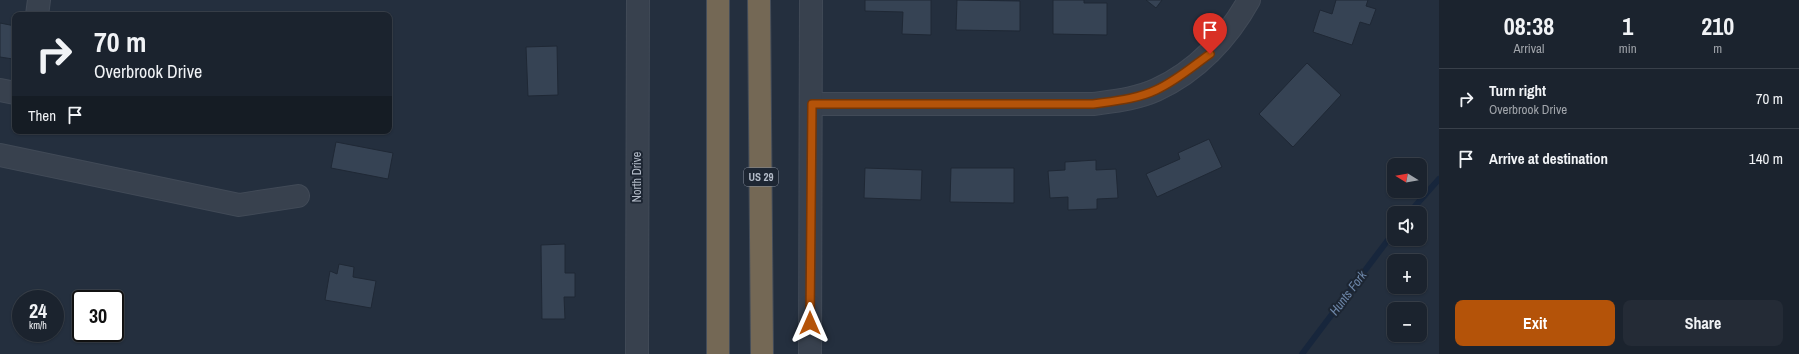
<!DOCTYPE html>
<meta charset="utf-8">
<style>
body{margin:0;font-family:"Archivo Narrow",sans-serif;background:#242b36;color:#f1f3f6;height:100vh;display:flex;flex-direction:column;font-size:15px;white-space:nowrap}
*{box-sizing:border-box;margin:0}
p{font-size:13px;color:#a0a4aa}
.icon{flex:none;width:22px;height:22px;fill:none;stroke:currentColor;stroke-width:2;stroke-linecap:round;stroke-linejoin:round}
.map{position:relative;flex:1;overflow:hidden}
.side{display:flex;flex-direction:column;background:#1b232e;width:360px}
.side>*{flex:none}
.hud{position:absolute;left:12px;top:12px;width:380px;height:122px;border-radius:8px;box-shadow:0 1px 3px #0004,0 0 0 1px #39404a;background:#1b232e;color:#f1f3f6;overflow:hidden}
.needle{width:26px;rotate:281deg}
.tools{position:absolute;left:1387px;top:158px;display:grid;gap:8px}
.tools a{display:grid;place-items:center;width:40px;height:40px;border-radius:8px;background:#1b232e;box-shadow:0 1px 3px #0004,0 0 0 1px #39404a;font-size:20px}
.speed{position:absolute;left:12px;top:290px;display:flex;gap:8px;font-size:20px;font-weight:700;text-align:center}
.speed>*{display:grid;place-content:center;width:52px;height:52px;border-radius:50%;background:#1b232e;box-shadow:0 1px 3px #0004,0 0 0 1px #39404a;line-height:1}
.speed small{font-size:10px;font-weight:400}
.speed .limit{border:2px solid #111;border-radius:6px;background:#fff;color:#111}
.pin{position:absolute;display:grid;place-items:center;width:34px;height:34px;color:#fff;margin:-41px -17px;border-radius:50% 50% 50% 0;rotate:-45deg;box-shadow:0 0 4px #0007}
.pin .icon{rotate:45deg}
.me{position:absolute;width:44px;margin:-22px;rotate:0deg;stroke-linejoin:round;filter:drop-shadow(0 0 3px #0008)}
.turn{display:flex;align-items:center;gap:14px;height:84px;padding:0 16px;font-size:18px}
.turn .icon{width:52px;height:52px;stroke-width:2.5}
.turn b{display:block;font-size:28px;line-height:34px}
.then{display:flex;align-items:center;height:38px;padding:0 16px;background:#0003;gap:8px;font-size:15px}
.eta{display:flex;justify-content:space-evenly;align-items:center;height:68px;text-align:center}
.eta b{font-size:24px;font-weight:800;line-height:28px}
.cta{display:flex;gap:8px;margin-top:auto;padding:8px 16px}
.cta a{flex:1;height:46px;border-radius:8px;background:#b45309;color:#fff;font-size:16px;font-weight:800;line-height:46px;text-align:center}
.cta a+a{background:#242b36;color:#f1f3f6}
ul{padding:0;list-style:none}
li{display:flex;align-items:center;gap:12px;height:60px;padding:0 16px;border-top:1px solid #39404a}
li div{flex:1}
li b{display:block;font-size:15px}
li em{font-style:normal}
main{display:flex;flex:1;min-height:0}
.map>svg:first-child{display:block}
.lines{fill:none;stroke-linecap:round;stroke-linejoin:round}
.stream{stroke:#17263c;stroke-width:6}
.building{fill:#364354;stroke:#1f2835}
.minor-casing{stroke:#414a57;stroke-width:24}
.highway-casing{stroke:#434c59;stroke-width:24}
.minor{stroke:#38414e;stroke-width:22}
.highway{stroke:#746855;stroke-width:22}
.route-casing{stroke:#753606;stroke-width:10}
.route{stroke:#b45309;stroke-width:7}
.labels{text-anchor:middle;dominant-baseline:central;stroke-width:4;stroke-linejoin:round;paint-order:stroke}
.shield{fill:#1d2633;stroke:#878f9c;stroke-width:1}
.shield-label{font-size:11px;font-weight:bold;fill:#b4bcc9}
.street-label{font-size:12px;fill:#b4bcc9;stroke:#1d2633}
.water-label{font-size:13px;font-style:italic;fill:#6d86a8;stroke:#1d2633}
</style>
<main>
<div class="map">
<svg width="1439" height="354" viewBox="0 0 1439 354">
<rect width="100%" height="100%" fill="#242f3e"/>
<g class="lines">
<g class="stream">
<path d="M 1409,213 L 1439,179"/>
<path d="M 1302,354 L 1394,232"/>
</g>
</g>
<g class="building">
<path d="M 865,0 L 931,0 L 931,35 L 902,34 L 903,12 L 865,11 Z"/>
<path d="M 957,0 L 1020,1 L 1020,31 L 956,30 Z"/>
<path d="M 1053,0 L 1084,0 L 1084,3 L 1107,3 L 1107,35 L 1053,34 Z"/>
<path d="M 1146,0 L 1162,0 L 1156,8 Z"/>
<path d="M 1336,0 L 1368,0 L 1366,6 L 1376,9 L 1370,25 L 1360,22 L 1352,45 L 1313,32 L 1320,10 L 1332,14 Z"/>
<path d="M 0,23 L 15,26 L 13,59 L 0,57 Z"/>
<path d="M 557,46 L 558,95 L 528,96 L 526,47 Z"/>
<path d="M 1307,63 L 1341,95 L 1293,147 L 1259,114 Z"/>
<path d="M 1209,139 L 1222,167 L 1157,197 L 1146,174 L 1180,159 L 1178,153 Z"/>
<path d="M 336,142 L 393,153 L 388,179 L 331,168 Z"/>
<path d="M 1096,160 L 1096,170 L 1116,169 L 1118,198 L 1097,199 L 1097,209 L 1068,210 L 1068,197 L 1050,198 L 1048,171 L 1065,170 L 1065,162 Z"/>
<path d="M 865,168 L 922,170 L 921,200 L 864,198 Z"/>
<path d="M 951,168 L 1014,168 L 1014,203 L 950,202 Z"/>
<path d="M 565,244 L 565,273 L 575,273 L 575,297 L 564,297 L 565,319 L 542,319 L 541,245 Z"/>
<path d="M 339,264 L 354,267 L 353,277 L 376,281 L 371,308 L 325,300 L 330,271 L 337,274 Z"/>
</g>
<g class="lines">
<defs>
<g id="minor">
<path d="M 37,15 L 39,0"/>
<path d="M 0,90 L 15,93"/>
<path d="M 812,104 L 1093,104 C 1114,101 1136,99 1156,90 C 1196,72 1228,38 1249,0"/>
<path d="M 0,155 L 239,205 L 298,196"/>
<path d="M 637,354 L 638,0"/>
<path d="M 810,354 L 811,0"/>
</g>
<g id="highway">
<path d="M 718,0 L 718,354"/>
<path d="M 759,0 L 762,354"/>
</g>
</defs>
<use href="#minor" class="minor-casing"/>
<use href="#highway" class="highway-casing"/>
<use href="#minor" class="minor"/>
<use href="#highway" class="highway"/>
</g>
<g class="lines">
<defs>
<path id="route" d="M 810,323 L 812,104 L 1093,104 C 1114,101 1137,99 1156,90 C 1176,81 1193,66 1210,54"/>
</defs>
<use href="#route" class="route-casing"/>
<use href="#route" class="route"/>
</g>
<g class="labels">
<rect class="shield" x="744" y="168" width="34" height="18" rx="3"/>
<g class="shield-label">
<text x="761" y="177">US 29</text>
</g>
<g class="street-label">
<text transform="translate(637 177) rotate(-90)">North Drive</text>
</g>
<g class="water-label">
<text transform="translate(1348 293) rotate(-53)">Hunts Fork</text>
</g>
</g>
</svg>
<div class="tools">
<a><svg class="needle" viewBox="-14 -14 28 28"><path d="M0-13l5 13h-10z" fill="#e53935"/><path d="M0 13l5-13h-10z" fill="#a0a4aa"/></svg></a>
<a><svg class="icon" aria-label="sound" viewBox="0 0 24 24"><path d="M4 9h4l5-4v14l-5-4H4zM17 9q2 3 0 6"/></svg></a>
<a>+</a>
<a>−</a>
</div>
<div class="speed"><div>24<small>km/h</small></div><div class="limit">30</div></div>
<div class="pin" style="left:1210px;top:54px;background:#d93025"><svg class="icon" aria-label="arrive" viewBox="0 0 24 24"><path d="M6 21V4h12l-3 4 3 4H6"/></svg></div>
<svg class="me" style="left:810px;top:323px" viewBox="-20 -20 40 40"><path d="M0-17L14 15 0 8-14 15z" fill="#b45309" stroke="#fff" stroke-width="4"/></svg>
<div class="hud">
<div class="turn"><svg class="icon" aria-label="right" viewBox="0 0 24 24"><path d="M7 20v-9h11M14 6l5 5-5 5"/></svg><div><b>70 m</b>Overbrook Drive</div></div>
<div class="then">Then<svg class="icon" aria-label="arrive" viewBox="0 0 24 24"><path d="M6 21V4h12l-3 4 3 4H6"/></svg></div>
</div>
</div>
<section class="side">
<div class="eta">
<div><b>08:38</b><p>Arrival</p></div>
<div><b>1</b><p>min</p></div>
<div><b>210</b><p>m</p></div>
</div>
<ul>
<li><svg class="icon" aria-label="right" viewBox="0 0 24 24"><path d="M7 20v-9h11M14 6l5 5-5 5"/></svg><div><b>Turn right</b><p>Overbrook Drive</p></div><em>70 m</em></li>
<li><svg class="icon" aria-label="arrive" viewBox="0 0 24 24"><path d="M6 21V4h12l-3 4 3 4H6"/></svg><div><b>Arrive at destination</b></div><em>140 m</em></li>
</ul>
<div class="cta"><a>Exit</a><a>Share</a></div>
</section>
</main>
